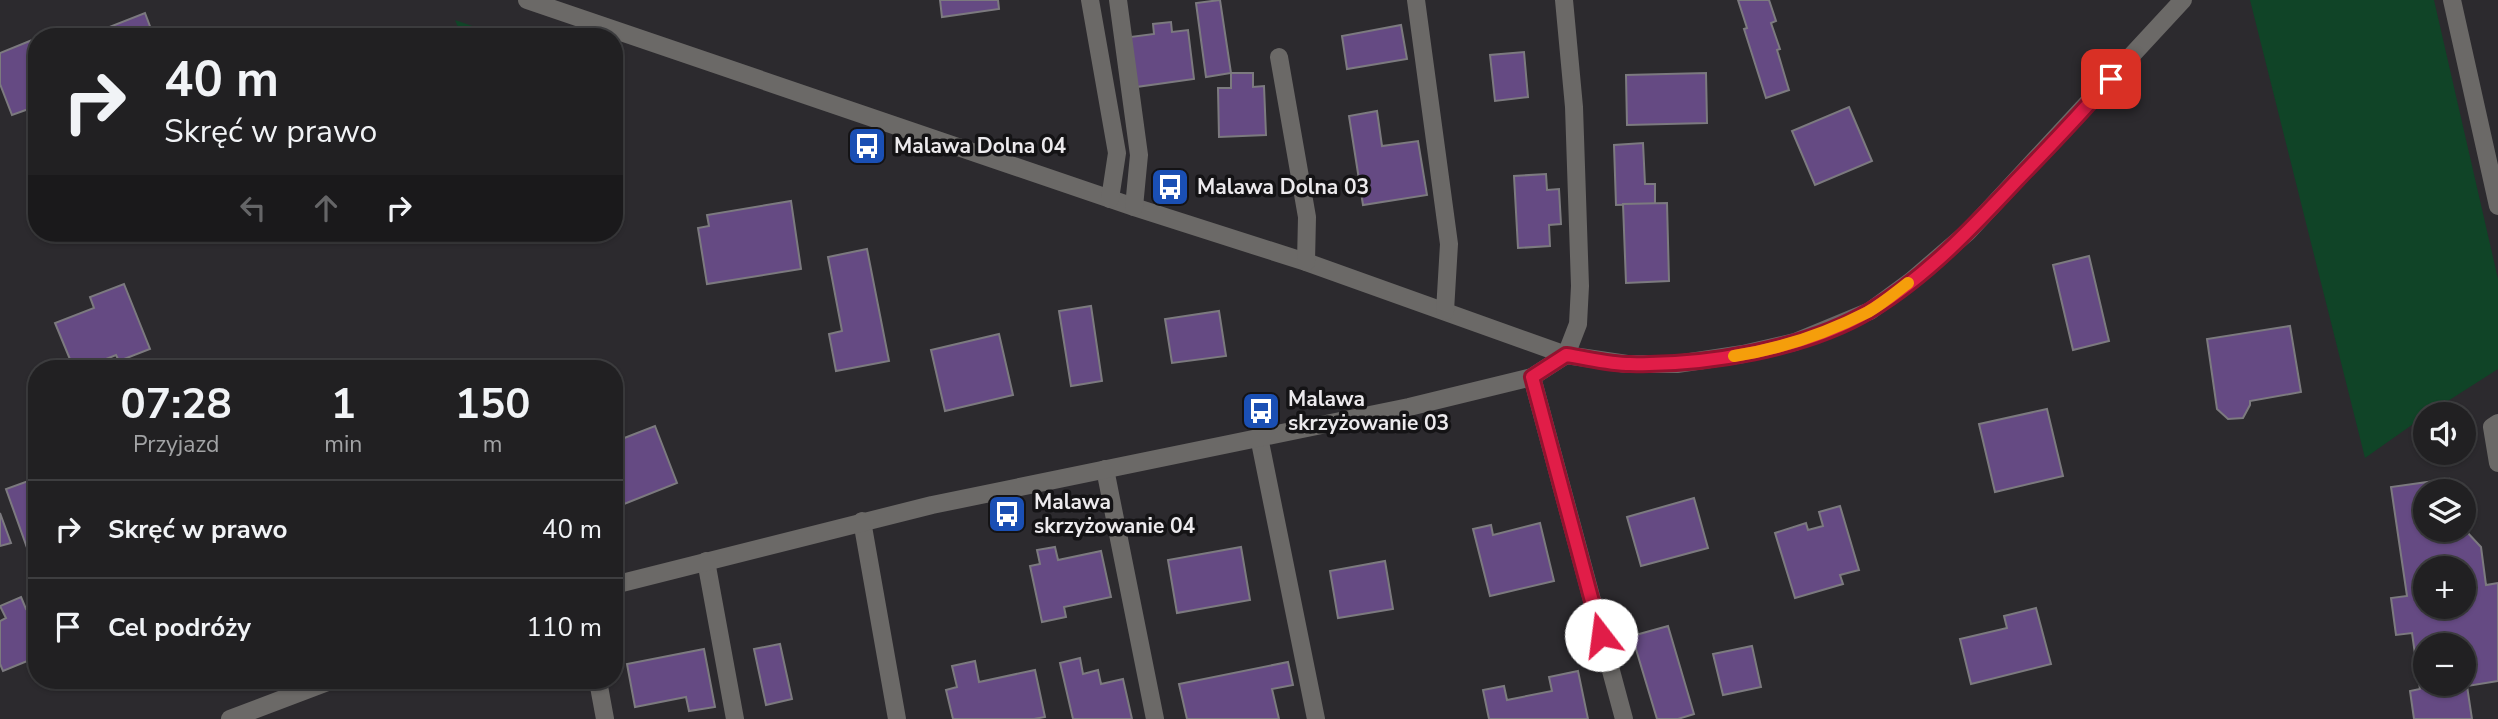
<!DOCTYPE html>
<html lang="pl">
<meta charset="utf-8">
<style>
body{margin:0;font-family:"Nunito Sans",sans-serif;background:#2d2d2f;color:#f1f3f6;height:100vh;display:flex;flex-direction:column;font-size:26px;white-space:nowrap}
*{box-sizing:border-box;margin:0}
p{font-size:23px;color:#a2a3a5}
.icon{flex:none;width:38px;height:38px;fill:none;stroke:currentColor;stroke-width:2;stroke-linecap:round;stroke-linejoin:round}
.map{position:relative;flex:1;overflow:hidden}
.drawer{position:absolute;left:28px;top:360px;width:595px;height:329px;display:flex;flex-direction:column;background:#212022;border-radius:28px;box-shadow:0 2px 5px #0004,0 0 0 2px #3e3e40}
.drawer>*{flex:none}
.guide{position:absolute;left:28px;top:28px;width:595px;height:214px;border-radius:28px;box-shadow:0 2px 5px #0004,0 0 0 2px #3e3e40;background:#212022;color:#f1f3f6;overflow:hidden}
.buttons{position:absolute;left:2413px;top:402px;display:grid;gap:14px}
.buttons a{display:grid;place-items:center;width:63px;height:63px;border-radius:50%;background:#212022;box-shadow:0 2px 5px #0004,0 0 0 2px #3e3e40;font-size:35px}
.pin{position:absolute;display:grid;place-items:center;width:60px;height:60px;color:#fff;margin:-30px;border-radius:14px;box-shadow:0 4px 10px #0006}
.me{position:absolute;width:77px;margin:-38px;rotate:345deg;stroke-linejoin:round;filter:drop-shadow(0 0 5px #0008)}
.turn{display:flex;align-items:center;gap:24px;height:147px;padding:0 21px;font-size:32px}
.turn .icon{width:91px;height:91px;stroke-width:2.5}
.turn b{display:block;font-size:49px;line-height:60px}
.lanes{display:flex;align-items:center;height:66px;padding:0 21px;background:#0003;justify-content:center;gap:35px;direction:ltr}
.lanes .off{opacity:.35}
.eta{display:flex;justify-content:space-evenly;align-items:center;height:119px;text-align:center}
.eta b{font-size:42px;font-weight:700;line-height:49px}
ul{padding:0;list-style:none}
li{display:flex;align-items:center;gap:21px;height:98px;padding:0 21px;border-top:2px solid #3e3e40}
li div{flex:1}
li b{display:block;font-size:26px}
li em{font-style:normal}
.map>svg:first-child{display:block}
.green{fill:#104427}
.building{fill:#654a83;stroke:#7c7a7f;stroke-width:2;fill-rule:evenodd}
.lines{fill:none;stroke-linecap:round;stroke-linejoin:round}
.minor{stroke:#6b6967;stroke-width:18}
.route-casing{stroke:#92132f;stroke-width:18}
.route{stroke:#e11d48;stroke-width:12}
.slow{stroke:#f59e0b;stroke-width:12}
.labels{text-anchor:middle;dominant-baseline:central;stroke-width:7;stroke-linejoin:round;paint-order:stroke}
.poi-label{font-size:21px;font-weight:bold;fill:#eceaed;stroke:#141315;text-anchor:start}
</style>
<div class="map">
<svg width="2498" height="719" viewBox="0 0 2498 719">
<rect width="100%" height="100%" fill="#2c2a2e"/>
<g class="green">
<path d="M 2250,0 L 2434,0 L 2498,279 L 2498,369 L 2426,415 L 2365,458 Z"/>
<path d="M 455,20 L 504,37 L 462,37 Z"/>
</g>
<g class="building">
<path d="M 940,0 L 998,0 L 999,9 L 942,17 Z"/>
<path d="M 1220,0 L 1231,73 L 1206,77 L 1196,3 Z"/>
<path d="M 1738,0 L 1769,0 L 1776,21 L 1771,23 L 1780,49 L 1777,50 L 1789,90 L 1766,98 L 1744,29 L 1747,28 Z"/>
<path d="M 145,13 L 154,37 L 90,37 L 89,35 Z"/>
<path d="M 1171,22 L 1172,32 L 1188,30 L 1194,79 L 1136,87 L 1130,37 L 1154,34 L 1153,24 Z"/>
<path d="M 1401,25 L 1407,59 L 1347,69 L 1342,36 Z"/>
<path d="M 37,38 L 37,106 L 12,115 L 0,84 L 0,53 Z"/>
<path d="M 1524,52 L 1528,97 L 1495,101 L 1490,55 Z"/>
<path d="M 1231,73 L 1253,73 L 1253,87 L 1264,86 L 1266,135 L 1219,137 L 1218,88 L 1231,88 Z"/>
<path d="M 1706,73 L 1707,123 L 1627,125 L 1626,75 Z"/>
<path d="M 1849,107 L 1872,161 L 1815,185 L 1792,131 Z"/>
<path d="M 1377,111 L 1382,146 L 1418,141 L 1427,195 L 1363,205 L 1349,116 Z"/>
<path d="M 1643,143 L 1645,184 L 1655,184 L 1655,204 L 1616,205 L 1614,145 Z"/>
<path d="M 1546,174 L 1547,190 L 1559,189 L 1561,224 L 1549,225 L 1550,246 L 1518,248 L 1514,176 Z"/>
<path d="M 791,201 L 801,269 L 707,284 L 698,228 L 709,226 L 707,215 Z"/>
<path d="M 1667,203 L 1669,281 L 1626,283 L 1623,204 Z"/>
<path d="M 867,249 L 889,361 L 836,371 L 829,334 L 842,331 L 828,257 Z"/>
<path d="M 2089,256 L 2109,341 L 2073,350 L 2053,265 Z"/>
<path d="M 124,284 L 150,349 L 119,361 L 116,355 L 81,369 L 74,369 L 55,323 L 94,308 L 90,297 Z"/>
<path d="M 1091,306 L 1102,381 L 1071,386 L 1059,311 Z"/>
<path d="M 1219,311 L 1226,356 L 1172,363 L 1165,319 Z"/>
<path d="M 2290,326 L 2301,392 L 2250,401 L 2250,405 L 2243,418 L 2228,419 L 2217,409 L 2207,339 Z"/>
<path d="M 999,334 L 1013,395 L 945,411 L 931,350 Z"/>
<path d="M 2047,409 L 2063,476 L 1995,492 L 1979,424 Z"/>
<path d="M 655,426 L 677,483 L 614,508 L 614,442 Z"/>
<path d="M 2449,479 L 2451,492 L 2426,492 L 2426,530 L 2466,531 L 2481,547 L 2486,585 L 2498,583 L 2498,681 L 2467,686 L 2472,719 L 2414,719 L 2410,691 L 2420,689 L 2412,633 L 2396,635 L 2391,598 L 2407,596 L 2391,487 ZM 2426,569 L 2464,569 L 2464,607 L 2426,607 ZM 2426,646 L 2464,646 L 2464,684 L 2426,684 Z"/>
<path d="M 31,480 L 37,496 L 36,573 L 6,489 Z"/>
<path d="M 1694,498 L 1708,548 L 1641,566 L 1627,517 Z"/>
<path d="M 1840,506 L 1859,570 L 1840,575 L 1843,584 L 1795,598 L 1775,533 L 1806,523 L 1808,530 L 1823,526 L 1819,512 Z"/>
<path d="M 0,513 L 11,543 L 0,546 Z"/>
<path d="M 1540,523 L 1554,581 L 1490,596 L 1473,529 L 1491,525 L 1493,535 Z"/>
<path d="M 1055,547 L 1058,560 L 1101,551 L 1111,597 L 1064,607 L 1066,617 L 1042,622 L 1030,566 L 1040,564 L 1037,550 Z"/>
<path d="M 1241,547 L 1250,600 L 1177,613 L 1168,560 Z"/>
<path d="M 1385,561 L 1393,609 L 1338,618 L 1330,571 Z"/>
<path d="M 21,597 L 26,609 L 37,605 L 37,657 L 3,671 L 0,664 L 0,621 L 6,618 L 0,606 Z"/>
<path d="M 2036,608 L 2051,664 L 1971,684 L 1960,639 L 2007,628 L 2004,616 Z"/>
<path d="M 1668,626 L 1694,714 L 1678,719 L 1657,719 L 1632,636 Z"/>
<path d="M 780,644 L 792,699 L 766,705 L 754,649 Z"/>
<path d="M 1752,646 L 1761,687 L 1723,695 L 1713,654 Z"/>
<path d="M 704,649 L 715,707 L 689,711 L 686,697 L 635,707 L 627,664 Z"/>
<path d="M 1080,658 L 1083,674 L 1098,670 L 1101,684 L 1123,679 L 1132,719 L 1073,719 L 1060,663 Z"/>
<path d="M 975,661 L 979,682 L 1035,670 L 1045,717 L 1034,719 L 953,719 L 946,690 L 957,687 L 952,666 Z"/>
<path d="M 1288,662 L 1293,685 L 1272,689 L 1279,719 L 1187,719 L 1179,684 Z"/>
<path d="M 1578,671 L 1588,719 L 1489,719 L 1483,690 L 1504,686 L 1507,700 L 1552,691 L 1549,677 Z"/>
</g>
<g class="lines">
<g class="minor">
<path d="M 527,0 L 1134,207 L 1306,262 L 1566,355 L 1627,364 L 1677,364 L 1743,354 L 1795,342 L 1870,311 L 1911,281 L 1968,232 L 2183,0"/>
<path d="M 1090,0 L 1117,153 L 1110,199"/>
<path d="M 1118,0 L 1139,155 L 1134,207"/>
<path d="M 1416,0 L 1449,244 L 1445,311"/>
<path d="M 2452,0 L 2498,206"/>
<path d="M 1279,57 L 1307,217 L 1306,262"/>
<path d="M 1532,377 L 1624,719"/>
<path d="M 2498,423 L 2492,427 L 2498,463"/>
<path d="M 1259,437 L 1316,719"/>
<path d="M 1105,469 L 1155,719"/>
<path d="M 862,521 L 897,719"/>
<path d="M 706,561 L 735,719"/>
<path d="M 614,585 L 932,505 L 1409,407 L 1532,377 L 1566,355 L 1578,324 L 1580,286 L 1574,107 L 1564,0"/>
<path d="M 598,681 L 605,719"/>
<path d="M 230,719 L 330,681"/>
</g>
</g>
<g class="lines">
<defs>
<path id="route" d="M 1601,635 L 1532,377 L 1566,355 C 1587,358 1609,364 1630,364 C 1703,366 1807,349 1871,310 C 1927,276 1973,227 2017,180 C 2049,147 2081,113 2111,79"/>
</defs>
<use href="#route" class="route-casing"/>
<use href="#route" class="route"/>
<path class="slow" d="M 1734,356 C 1780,349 1827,333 1868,312 C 1882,304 1895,293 1908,283"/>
</g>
<defs>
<symbol id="bus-square" viewBox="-11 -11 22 22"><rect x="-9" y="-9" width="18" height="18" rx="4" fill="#1a4fb4" stroke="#141315"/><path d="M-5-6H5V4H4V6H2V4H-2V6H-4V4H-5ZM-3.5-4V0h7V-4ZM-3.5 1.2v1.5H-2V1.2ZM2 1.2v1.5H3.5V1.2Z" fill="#fff"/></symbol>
</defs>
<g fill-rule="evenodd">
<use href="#bus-square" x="845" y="124" width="44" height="44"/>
<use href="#bus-square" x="1148" y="165" width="44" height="44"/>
<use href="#bus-square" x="1239" y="389" width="44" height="44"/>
<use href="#bus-square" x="985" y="492" width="44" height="44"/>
</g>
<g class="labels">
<g class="poi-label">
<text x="894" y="146">Malawa Dolna 04</text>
<text x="1197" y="187">Malawa Dolna 03</text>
<text x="1288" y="399">Malawa<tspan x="1288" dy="24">skrzyżowanie 03</tspan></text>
<text x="1034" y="502">Malawa<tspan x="1034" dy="24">skrzyżowanie 04</tspan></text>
</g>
</g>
</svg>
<div class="buttons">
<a><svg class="icon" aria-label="sound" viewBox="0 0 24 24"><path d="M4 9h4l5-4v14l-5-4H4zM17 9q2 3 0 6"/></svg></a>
<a><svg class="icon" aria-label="layers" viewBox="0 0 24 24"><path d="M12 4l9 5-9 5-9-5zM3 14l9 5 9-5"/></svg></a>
<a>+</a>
<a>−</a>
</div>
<div class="pin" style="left:2111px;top:79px;background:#d93025"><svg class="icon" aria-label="arrive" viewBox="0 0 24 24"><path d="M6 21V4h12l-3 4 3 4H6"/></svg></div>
<svg class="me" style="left:1601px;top:635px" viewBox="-20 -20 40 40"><circle r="19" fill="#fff"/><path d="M0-13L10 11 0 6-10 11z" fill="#e11d48"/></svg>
<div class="guide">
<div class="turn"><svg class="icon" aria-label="right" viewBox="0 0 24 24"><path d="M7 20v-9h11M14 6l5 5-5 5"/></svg><div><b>40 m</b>Skręć w prawo</div></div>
<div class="lanes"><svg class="icon off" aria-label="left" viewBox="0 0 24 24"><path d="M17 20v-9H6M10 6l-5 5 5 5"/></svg><svg class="icon off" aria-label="ahead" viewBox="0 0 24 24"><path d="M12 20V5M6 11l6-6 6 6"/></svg><svg class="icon" aria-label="right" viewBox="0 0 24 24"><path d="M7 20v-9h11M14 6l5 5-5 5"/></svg></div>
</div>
<section class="drawer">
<div class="eta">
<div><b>07:28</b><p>Przyjazd</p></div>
<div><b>1</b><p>min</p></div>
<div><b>150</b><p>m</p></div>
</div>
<ul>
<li><svg class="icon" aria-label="right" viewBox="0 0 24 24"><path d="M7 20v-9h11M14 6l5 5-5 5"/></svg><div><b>Skręć w prawo</b></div><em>40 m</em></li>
<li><svg class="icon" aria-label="arrive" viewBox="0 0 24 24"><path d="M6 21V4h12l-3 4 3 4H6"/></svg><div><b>Cel podróży</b></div><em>110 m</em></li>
</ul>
</section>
</div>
